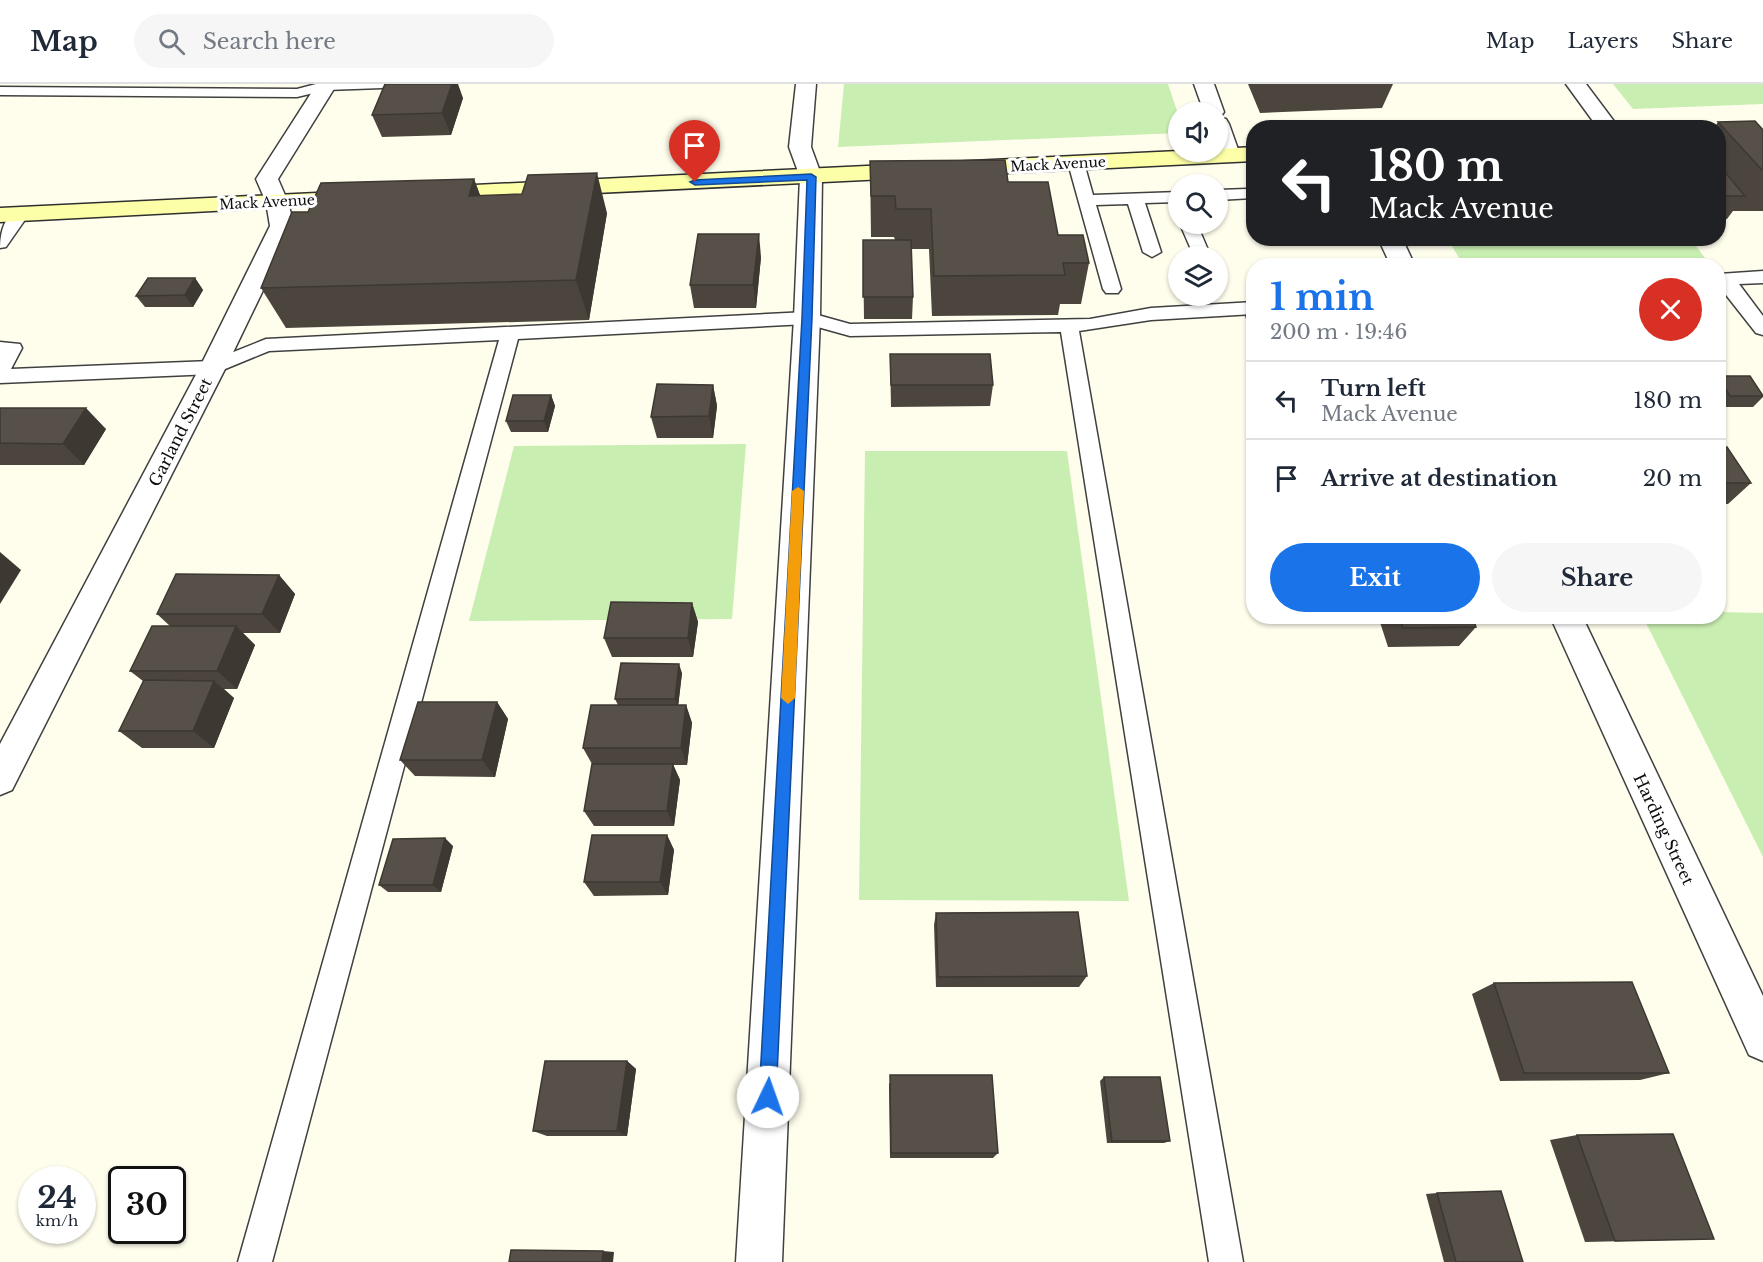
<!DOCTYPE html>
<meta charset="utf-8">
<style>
body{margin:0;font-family:"Libre Baskerville",serif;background:#f6f6f7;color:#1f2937;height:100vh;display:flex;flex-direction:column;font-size:22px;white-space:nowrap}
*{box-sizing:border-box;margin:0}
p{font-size:20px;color:#747a83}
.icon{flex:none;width:33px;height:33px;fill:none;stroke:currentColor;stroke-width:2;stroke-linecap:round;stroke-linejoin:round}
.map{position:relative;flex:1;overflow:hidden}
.panel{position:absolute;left:1246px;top:174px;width:480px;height:366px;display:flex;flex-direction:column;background:#fff;border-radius:24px;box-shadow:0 2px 4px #0004}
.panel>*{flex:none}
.banner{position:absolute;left:1246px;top:36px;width:480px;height:126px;border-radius:24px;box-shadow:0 2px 4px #0004;background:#202124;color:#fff;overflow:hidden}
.tools{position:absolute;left:1168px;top:18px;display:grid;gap:12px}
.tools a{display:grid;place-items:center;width:60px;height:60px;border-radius:50%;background:#fff;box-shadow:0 2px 4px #0004;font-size:30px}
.speed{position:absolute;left:18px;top:1082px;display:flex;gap:12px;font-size:30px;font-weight:700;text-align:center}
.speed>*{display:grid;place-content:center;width:78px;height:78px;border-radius:50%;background:#fff;box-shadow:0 2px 4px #0004;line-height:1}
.speed small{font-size:15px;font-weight:400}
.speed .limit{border:3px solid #111;border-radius:9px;background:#fff;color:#111}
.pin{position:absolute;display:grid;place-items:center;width:51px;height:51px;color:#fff;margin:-62px -26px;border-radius:50% 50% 50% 0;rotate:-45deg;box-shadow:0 0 6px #0007}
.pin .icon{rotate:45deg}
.me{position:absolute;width:66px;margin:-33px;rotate:3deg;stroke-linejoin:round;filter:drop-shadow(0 0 4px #0008)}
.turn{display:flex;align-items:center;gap:21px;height:126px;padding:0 24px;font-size:27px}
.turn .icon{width:78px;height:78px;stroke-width:2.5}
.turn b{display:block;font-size:42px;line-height:51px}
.round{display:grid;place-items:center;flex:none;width:63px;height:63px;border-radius:32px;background:#f6f6f7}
.overview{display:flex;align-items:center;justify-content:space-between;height:102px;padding:0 24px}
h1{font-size:36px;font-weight:800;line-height:45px;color:#1a73e8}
.primary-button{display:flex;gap:12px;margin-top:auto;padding:12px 24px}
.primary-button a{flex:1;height:69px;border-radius:36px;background:#1a73e8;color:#fff;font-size:24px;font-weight:800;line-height:69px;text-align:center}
.primary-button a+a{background:#f6f6f7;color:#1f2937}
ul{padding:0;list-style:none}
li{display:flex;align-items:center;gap:18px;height:78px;padding:0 24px;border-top:2px solid #e0e1e3}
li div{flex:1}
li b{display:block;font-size:22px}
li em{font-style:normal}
header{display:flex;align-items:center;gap:36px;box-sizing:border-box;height:84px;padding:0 30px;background:#fff;border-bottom:2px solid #e0e1e3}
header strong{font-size:28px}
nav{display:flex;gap:33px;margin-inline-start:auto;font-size:21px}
.search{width:420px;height:54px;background:#f6f6f7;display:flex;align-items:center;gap:15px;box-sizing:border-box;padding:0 21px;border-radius:33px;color:#747a83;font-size:22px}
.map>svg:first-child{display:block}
.green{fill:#c9eeb2}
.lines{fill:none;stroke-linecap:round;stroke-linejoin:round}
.service-casing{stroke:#404040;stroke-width:3}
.minor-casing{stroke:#404040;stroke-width:3}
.tertiary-casing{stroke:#404040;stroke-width:3}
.secondary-casing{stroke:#2f2f2f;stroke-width:3}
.service{fill:#fff;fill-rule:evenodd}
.minor{fill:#fff;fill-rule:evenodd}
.tertiary{fill:#fff;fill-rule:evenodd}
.secondary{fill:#fdffa8;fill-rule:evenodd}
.wall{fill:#4b453e}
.shaded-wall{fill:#3d3832}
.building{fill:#575048;stroke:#3d3832;stroke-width:1.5}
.route{fill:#1a73e8;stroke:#114b97;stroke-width:1.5}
.slow{fill:#f59e0b}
.labels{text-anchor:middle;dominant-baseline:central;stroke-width:6;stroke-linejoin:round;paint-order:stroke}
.far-street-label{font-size:14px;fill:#0d0d0d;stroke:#fff}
.street-label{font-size:16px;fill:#0d0d0d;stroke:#fff}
</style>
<header>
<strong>Map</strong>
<div class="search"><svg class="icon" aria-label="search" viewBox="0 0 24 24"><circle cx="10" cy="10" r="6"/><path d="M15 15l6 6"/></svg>Search here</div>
<nav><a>Map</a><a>Layers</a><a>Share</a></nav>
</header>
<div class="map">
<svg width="1763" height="1178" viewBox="0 0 1763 1178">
<rect width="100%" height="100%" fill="#fffeed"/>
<g class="green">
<path d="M 844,0 L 1168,0 L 1179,33 L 1179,49 L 838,63 Z"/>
<path d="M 1613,0 L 1763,0 L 1763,20 L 1633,25 Z"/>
<path d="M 1448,155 L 1691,155 L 1710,181 L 1463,181 Z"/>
<path d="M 746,360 L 732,535 L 469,537 L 514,362 Z"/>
<path d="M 865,367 L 1067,367 L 1129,817 L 859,816 Z"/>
<path d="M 1719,528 L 1763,529 L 1763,773 L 1643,533 L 1719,532 Z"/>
</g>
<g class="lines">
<defs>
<g id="service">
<path d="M 316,0 L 389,0 L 382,4 L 326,6 L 297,13 L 0,11 L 0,3 L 297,5 Z"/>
<path d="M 1076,74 L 1084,79 L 1093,111 L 1179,108 L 1179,118 L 1145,119 L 1161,168 L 1152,173 L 1143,168 L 1128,120 L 1096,121 L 1121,205 L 1118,209 L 1106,209 L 1103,205 L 1068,79 Z"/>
<path d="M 1247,105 L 1253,106 L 1253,114 L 1218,116 L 1218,106 Z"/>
<path d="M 21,125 L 29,130 L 6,163 L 0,164 C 0,150 4,129 21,125 Z"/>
<path d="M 1180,140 L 1197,140 L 1208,166 L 1205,170 L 1193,170 Z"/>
<path d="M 1763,187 L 1763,199 L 1739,200 L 1763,232 L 1763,251 L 1756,249 L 1719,202 L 1719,190 Z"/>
<path d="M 1254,218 L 1254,230 L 1151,236 L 1079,247 L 1243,1178 L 1209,1178 L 1061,248 L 850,252 L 807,240 L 518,255 L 272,1178 L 238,1178 L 499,256 L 269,267 L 213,290 L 0,299 L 0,258 L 20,260 L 22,264 L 11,285 L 211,277 L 266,255 L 807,228 L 850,240 L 1090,235 L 1151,224 Z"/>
</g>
<g id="minor">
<path d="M 317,0 L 337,0 L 278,95 L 288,118 L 294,142 L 226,283 L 12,706 L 0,711 L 0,660 L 200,283 L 270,142 L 266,118 L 256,95 Z"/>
<path d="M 796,0 L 816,0 L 811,63 L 822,93 L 820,234 L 782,1178 L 736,1178 L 794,234 L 800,93 L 789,63 Z"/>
<path d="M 1194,0 L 1214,0 L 1224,28 L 1221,32 L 1218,33 L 1218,28 L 1204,28 Z"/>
<path d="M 1218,34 L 1226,35 L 1229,40 L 1240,71 L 1237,76 L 1221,76 L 1218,71 Z"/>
<path d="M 1378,154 L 1402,154 L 1415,182 L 1391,182 Z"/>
<path d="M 1550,532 L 1582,532 L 1763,912 L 1763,977 L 1749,971 Z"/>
</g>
<path id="tertiary" d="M 1566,0 L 1586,0 L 1619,44 L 1598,44 Z"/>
<g id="secondary">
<path d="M 1254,63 L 1254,77 L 433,117 L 425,115 L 422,110 L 425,105 L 433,103 L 1179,67 L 1218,68 L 1218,65 Z"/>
<path d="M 358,107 L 366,109 L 369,114 L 366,119 L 0,138 L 0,124 Z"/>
</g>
</defs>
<use href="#service" class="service-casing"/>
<use href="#minor" class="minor-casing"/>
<use href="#tertiary" class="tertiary-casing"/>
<use href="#secondary" class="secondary-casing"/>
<use href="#service" class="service"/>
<use href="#minor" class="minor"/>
<use href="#tertiary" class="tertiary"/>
<use href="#secondary" class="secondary"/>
</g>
<g class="wall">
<path d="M 1248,0 L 1393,0 L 1382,24 L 1260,29 Z"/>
<path d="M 463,14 L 451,51 L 382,53 L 372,31 Z"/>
<path d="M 1718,38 L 1763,46 L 1763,127 L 1733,127 L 1727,135 L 1719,135 L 1719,44 L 1714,44 Z"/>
<path d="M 870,77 L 1008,98 L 1058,151 L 1089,179 L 1081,220 L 1060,220 L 1058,231 L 932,232 L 929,165 L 911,165 L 913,213 L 912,235 L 864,235 L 863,156 L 895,156 L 894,153 L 871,153 Z"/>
<path d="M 474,95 L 480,111 L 607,129 L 589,236 L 286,244 L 261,204 L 308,128 Z"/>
<path d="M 761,173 L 756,224 L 694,224 L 690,201 Z"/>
<path d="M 195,194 L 203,206 L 193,223 L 145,223 L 136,212 Z"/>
<path d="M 1254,210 L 1254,261 L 1245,232 Z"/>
<path d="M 890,270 L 993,301 L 990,322 L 891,323 Z"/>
<path d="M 1719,292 L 1763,311 L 1763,313 L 1753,323 L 1720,323 Z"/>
<path d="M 713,301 L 717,322 L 713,354 L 657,354 L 651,333 Z"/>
<path d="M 551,311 L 555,322 L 548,348 L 511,348 L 506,337 Z"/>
<path d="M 0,324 L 106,345 L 84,381 L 0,381 Z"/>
<path d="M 1719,363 L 1751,399 L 1728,420 L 1719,420 Z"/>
<path d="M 279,491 L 295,510 L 280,549 L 243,549 L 255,561 L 237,605 L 224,605 L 234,614 L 214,664 L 142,664 L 119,647 L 143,597 L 130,587 L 170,542 L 157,530 Z"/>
<path d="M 692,519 L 698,538 L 693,573 L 612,573 L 604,554 Z"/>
<path d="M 1378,532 L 1472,532 L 1476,543 L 1459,562 L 1388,563 Z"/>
<path d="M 682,589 L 678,621 L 686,621 L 692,639 L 687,681 L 673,681 L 680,696 L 674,742 L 594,742 L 584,727 L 592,680 L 583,664 L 618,621 L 615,615 Z"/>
<path d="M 497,618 L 508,635 L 495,693 L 415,692 L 400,676 Z"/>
<path d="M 667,751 L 674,766 L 668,811 L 594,812 L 584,798 Z"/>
<path d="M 453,762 L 441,808 L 388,808 L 379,801 Z"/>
<path d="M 936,829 L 1087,892 L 1079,903 L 936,903 L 934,841 Z"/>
<path d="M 1494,899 L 1669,989 L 1640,996 L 1500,997 L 1472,910 Z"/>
<path d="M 627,977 L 636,985 L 627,1052 L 547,1052 L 533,1047 Z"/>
<path d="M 1104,993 L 1170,1057 L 1164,1059 L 1107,1059 L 1100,997 Z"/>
<path d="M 889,999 L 998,1069 L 993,1074 L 890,1074 Z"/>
<path d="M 1577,1051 L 1714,1155 L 1585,1158 L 1550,1056 Z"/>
<path d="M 1437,1109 L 1523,1178 L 1444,1178 L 1426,1110 Z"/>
</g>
<g class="shaded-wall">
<path d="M 452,0 L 458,0 L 463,14 L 451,51 L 442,29 Z"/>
<path d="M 597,89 L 607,129 L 589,236 L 576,196 Z"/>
<path d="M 474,95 L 489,136 L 469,112 Z"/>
<path d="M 759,150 L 761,173 L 756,224 L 753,201 Z"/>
<path d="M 195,194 L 203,206 L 193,223 L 185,211 Z"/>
<path d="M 713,301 L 717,322 L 713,354 L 709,332 Z"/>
<path d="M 551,311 L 555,322 L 548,348 L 544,337 Z"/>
<path d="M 86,324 L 106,345 L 84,381 L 63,360 Z"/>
<path d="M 0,468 L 21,486 L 0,520 Z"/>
<path d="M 279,491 L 295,510 L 280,549 L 262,530 Z"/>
<path d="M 692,519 L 698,538 L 693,573 L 688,554 Z"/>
<path d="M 236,542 L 255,561 L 237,605 L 217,587 Z"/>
<path d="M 679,580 L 682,589 L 678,624 L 675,615 Z"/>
<path d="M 214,597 L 234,614 L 214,664 L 193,647 Z"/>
<path d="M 497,618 L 508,635 L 495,693 L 482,676 Z"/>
<path d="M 686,621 L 692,639 L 687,681 L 681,664 Z"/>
<path d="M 673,680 L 680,696 L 674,742 L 667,727 Z"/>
<path d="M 667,751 L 674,766 L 668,811 L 660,798 Z"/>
<path d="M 445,754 L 453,762 L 441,808 L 433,801 Z"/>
<path d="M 627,977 L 636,985 L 627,1052 L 617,1047 Z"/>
<path d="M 603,1167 L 614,1168 L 613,1178 L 602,1178 Z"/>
</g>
<g class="building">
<path d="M 385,0 L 452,0 L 442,29 L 372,31 Z"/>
<path d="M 1755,37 L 1763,46 L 1763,86 L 1762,86 L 1718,38 Z"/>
<path d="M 1005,76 L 1008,98 L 1048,98 L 1058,151 L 1083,151 L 1089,179 L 1063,179 L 1065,191 L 934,192 L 931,125 L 896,125 L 895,112 L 871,112 L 870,77 Z"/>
<path d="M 1719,81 L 1745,112 L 1719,112 Z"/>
<path d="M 597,89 L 576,196 L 261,204 L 292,128 L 308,128 L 321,99 L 474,95 L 469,112 L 522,110 L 528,91 Z"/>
<path d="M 698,150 L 759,150 L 753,201 L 690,201 Z"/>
<path d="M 863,156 L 911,156 L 913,213 L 863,213 Z"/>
<path d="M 148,194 L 195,194 L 185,211 L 136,212 Z"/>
<path d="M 890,270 L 990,270 L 993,301 L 891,301 Z"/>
<path d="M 1719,292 L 1750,292 L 1763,312 L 1730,312 L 1719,295 Z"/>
<path d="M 657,300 L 713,301 L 709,332 L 651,333 Z"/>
<path d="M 513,311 L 551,311 L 544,337 L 506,337 Z"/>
<path d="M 0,324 L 86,324 L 63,360 L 0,359 Z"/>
<path d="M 1719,363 L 1727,363 L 1751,399 L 1719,399 Z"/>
<path d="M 176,490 L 279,491 L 262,530 L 157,530 Z"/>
<path d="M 611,518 L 692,519 L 688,554 L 604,554 Z"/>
<path d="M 1399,532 L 1472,532 L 1476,543 L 1403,544 Z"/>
<path d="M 152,542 L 236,542 L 217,587 L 130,587 Z"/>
<path d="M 621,579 L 679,580 L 675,615 L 615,615 Z"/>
<path d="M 144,596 L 214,597 L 193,647 L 119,647 Z"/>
<path d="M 418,618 L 497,618 L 482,676 L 400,676 Z"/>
<path d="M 591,621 L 686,621 L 681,664 L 583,664 Z"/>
<path d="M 592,680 L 673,680 L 667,727 L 584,727 Z"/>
<path d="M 592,751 L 667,751 L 660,798 L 584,798 Z"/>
<path d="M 445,754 L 433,801 L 379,801 L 393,755 Z"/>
<path d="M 1078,828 L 1087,892 L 938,893 L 936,829 Z"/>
<path d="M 1632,898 L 1669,989 L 1524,989 L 1494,899 Z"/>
<path d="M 545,977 L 627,977 L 617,1047 L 533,1047 Z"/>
<path d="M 890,991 L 992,991 L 998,1069 L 891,1069 Z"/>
<path d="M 1104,993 L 1160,993 L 1170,1057 L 1112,1057 Z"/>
<path d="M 1673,1050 L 1714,1155 L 1615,1157 L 1577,1051 Z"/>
<path d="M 1501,1107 L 1523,1178 L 1456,1178 L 1437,1109 Z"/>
<path d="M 511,1166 L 603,1167 L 602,1178 L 509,1178 Z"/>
</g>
<path class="route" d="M 811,90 L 816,93 L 812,234 L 776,1013 L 774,1019 L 768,1022 L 761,1019 L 759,1013 L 802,234 L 807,96 L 695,101 L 690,98 L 695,96 Z"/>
<path class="slow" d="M 798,403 L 804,407 L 795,614 L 788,620 L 781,614 L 792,407 Z"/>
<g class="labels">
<g class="far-street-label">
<text transform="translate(1058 80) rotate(-3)">Mack Avenue</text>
<text transform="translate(267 118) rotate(-3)">Mack Avenue</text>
</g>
<g class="street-label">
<text transform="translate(180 348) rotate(-63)">Garland Street</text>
<text transform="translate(1664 745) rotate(65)">Harding Street</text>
</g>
</g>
</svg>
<div class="tools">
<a><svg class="icon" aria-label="sound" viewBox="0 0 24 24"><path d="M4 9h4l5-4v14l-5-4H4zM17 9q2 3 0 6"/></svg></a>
<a><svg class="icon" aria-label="search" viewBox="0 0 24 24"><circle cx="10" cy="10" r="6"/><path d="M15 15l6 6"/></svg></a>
<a><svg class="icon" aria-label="layers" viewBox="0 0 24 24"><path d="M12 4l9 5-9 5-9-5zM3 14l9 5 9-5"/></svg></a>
</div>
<div class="speed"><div>24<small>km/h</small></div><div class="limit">30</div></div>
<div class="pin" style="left:695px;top:98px;background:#d93025"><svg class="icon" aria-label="arrive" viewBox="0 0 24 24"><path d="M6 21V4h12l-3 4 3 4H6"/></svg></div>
<svg class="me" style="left:768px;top:1013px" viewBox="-20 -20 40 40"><circle r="19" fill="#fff"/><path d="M0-13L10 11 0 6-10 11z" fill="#1a73e8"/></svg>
<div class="banner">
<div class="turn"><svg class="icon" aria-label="left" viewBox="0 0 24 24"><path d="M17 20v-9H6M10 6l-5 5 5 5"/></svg><div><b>180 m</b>Mack Avenue</div></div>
</div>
<section class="panel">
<div class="overview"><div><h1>1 min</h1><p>200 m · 19:46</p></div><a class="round" style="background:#d93025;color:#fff"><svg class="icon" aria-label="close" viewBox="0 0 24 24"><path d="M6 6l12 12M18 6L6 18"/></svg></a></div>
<ul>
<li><svg class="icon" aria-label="left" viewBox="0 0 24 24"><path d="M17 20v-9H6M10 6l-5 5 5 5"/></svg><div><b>Turn left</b><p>Mack Avenue</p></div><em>180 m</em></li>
<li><svg class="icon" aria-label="arrive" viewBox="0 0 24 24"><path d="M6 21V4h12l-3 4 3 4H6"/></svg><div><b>Arrive at destination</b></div><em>20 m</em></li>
</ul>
<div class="primary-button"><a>Exit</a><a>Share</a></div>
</section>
</div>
